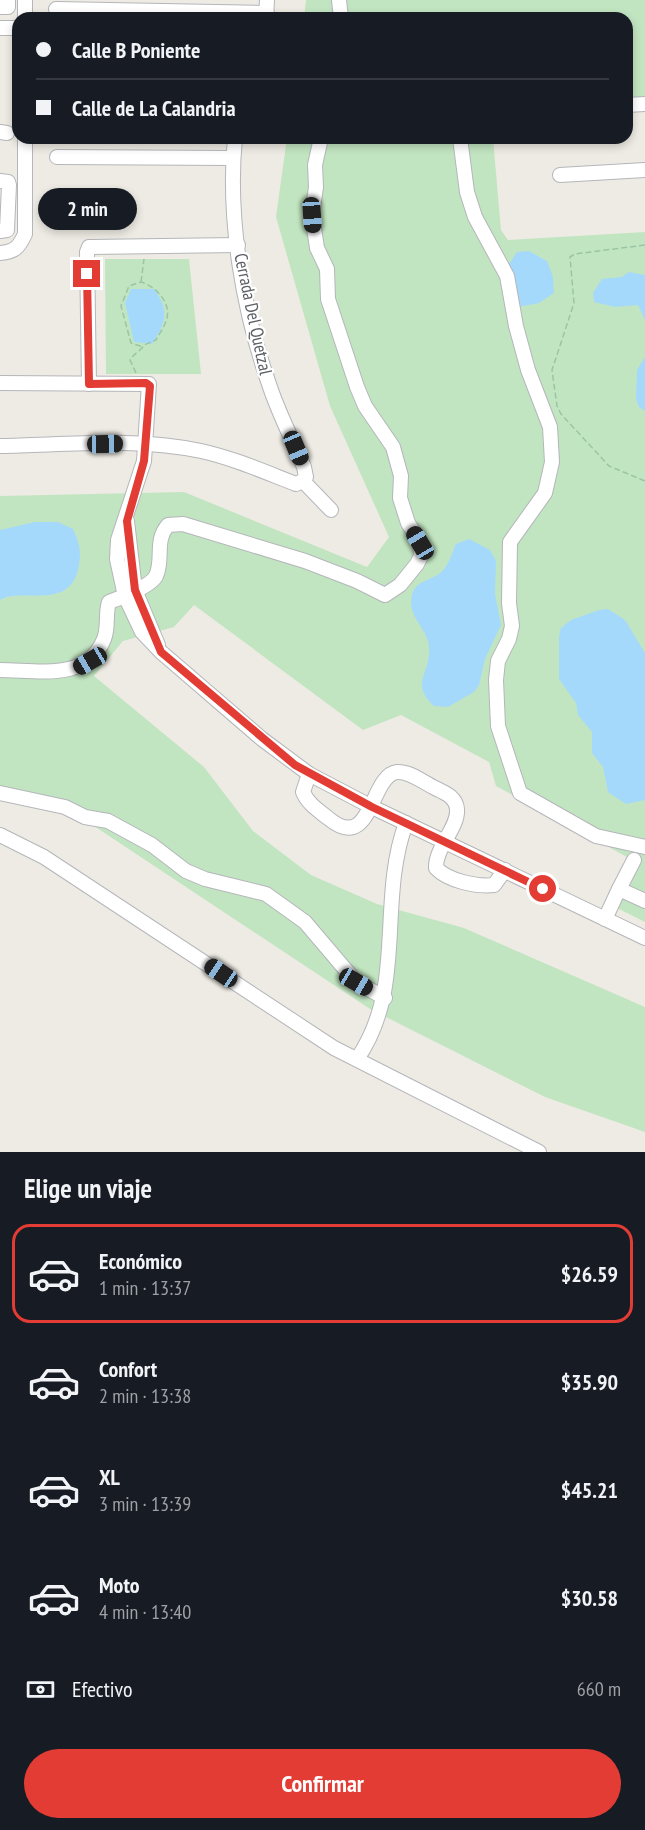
<!DOCTYPE html>
<html lang="es">
<meta charset="utf-8">
<style>
:root{--surface:#171b24;--page:#242831;--text:#f1f3f6;--muted:#9ea1a6;--line:#363941;--accent:#e33c34}
body{margin:0;font-family:"PT Sans Narrow",sans-serif;background:var(--page);color:var(--text);height:100vh;display:flex;flex-direction:column;font-size:22px;white-space:nowrap}
*{box-sizing:border-box;margin:0}
p{font-size:20px;color:var(--muted)}
.icon{flex:none;width:33px;height:33px;fill:none;stroke:currentColor;stroke-width:2;stroke-linecap:round;stroke-linejoin:round}
.map{position:relative;height:1152px;overflow:hidden}
.panel{display:flex;flex-direction:column;background:var(--surface);flex:1}
.panel>*{flex:none}
.guide{position:absolute;left:12px;top:12px;width:621px;height:132px;border-radius:18px;box-shadow:0 3px 9px #0003;display:grid;align-content:center;height:132px;padding:0 24px;background:var(--surface)}
.end{position:absolute;width:27px;height:27px;margin:-14px;border:8px solid #e33c34;background:#fff;box-shadow:0 0 0 3px #fff}
.from{border-radius:50%}
.bubble{position:absolute;height:42px;border-radius:21px;background:var(--surface);box-shadow:0 3px 9px #0003;font-size:20px;font-weight:600;line-height:42px;text-align:center}
.car{position:absolute;width:18px;height:36px;margin:-18px -9px;border-radius:8px;box-shadow:0 0 4px 2px #0007;background:linear-gradient(#222 24%,#8ab4d8 0 40%,#222 0 76%,#8ab4d8 0 86%,#222 0)}
.guide b{display:flex;align-items:center;gap:21px;height:57px;font-size:22px}
.guide b+b{border-top:2px solid var(--line)}
.guide i{width:15px;height:15px;background:var(--text)}
ul{padding:0;list-style:none}
li{display:flex;align-items:center;gap:18px;height:99px;margin:0 12px 9px;padding:0 12px;border:3px solid transparent;border-radius:18px}
li div{flex:1}
li b{display:block;font-size:22px}
li em{font-style:normal;font-weight:600}
li.on{border-color:var(--accent)}
li>.icon{width:54px;height:54px;stroke-width:1.5}
h2{padding:0 24px;font-size:27px;line-height:72px}
.pay{display:flex;align-items:center;gap:15px;height:66px;padding:0 24px;font-size:22px}
.pay p{margin-inline-start:auto}
.button{display:flex;gap:12px;margin-top:auto;padding:12px 24px}
.button a{flex:1;height:69px;border-radius:36px;background:var(--accent);color:#fff;font-size:24px;font-weight:600;line-height:69px;text-align:center}
.map>svg:first-child{display:block}
.green{fill:#c2e5c1}
.water{fill:#a5d9fc}
.lines{fill:none;stroke-linecap:round;stroke-linejoin:round}
.minor-casing{stroke:#b4b6ba;stroke-width:16}
.path{stroke:#9ac5a5;stroke-width:1.5;stroke-dasharray:6 3;stroke-linecap:butt}
.minor{stroke:#fff;stroke-width:14}
.route{stroke:#e33c34;stroke-width:8}
.labels{text-anchor:middle;stroke-width:4.5;stroke-linejoin:round;paint-order:stroke}
.street-label{font-size:18px;fill:#5c6064;stroke:#fff}
</style>
<div class="map">
<svg width="645" height="1152" viewBox="0 0 645 1152">
<rect width="100%" height="100%" fill="#eeebe4"/>
<!-- green -->
<g class="green">
<polygon points="306,0 645,0 645,111 627,112 627,18 304,18"/>
<polygon points="287,138 493,138 501,230 508,240 645,232 645,922 611,905 627,857 496,786 489,762 401,715 363,730 194,605 174,627 123,641 94,676 204,767 253,831 311,875 377,904 464,928 645,1007 645,1132 545,1097 370,1009 82,818 18,791 0,786 0,496 184,492 367,567 389,537 330,406 276,217"/>
<polygon points="105,259 189,259 201,374 106,374"/>
</g>
<!-- water -->
<g class="water">
<polygon points="529,251 547,261 553,277 554,293 539,303 518,307 516,284 509,264 517,252"/>
<polygon points="629,272 645,275 645,320 638,305 615,307 594,302 593,293 602,279 622,277"/>
<path d="M131,289h23c16,22 12,33 -2,55l-18,-2 -9,-39z"/>
<polygon points="645,357 645,411 639,407 636,399 637,370"/>
<path d="M35,522h23l15,7c7,15 9,25 5,41 -10,41 -58,17 -78,30v-70z"/>
<path d="M469,539l21,11 6,11 -1,33 6,31 -16,34 -6,26 -5,7 -26,15 -14,-1c-25,-23 -3,-32 -5,-59 -1,-19 -23,-31 -17,-52 4,-15 18,-14 28,-22 8,-6 12,-20 16,-29z"/>
<polygon points="608,609 625,620 645,653 645,800 626,804 608,792 603,767 592,753 592,732 578,715 576,703 559,679 559,636 561,628 571,620 599,610"/>
</g>
<g class="lines">
<!-- minor casing -->
<g class="minor-casing">
<g id="minor">
<polyline points="25,0 25,18"/>
<polyline points="339,0 341,18"/>
<polyline points="0,7 8,7 8,0"/>
<polyline points="56,9 267,13"/>
<polyline points="266,18 267,0"/>
<polyline points="0,28 18,28"/>
<polyline points="627,105 645,104"/>
<polyline points="0,132 7,133"/>
<path d="M235,138c-8,80 8,173 35,249 9,27 23,54 34,80l2,10 -3,4"/>
<polyline points="460,138 467,192 475,217 507,276 516,326 528,370 550,427 552,462 545,493 510,542 509,603 512,626 509,639 498,661 496,680 498,726 520,793 596,836 645,847"/>
<polyline points="57,157 233,158"/>
<polyline points="560,175 645,170"/>
<polyline points="0,181 8,182 9,185 7,230 0,231"/>
<path d="M0,253c15,-1 19,-6 25,-19v-96"/>
<polyline points="0,383 149,384 144,461 118,540 117,559 125,596 142,632 161,652 262,739 309,774 372,807 645,938"/>
<polyline points="89,384 87,252 89,247 238,245"/>
<path d="M0,446c66,-1 136,-9 201,5 32,7 64,21 95,33l7,-3"/>
<polyline points="303,481 331,510"/>
<polyline points="127,521 135,590 158,645"/>
<path d="M0,670c37,0 87,12 104,-31 5,-12 1,-25 5,-37 11,-4 42,-16 47,-26 8,-17 -2,-35 12,-51l15,-1 122,37 52,20 28,14 15,-10 17,-21 4,-8 -1,-14 -12,-19 -8,-25 1,-22 -8,-29 -28,-41 -8,-19 -29,-88 -1,-30 -10,-21 -5,-33 4,-28 -1,-22 6,-27"/>
<path d="M309,774l-6,18c5,12 15,18 25,26 44,37 42,-43 69,-46 13,-1 27,11 38,16 10,5 21,9 22,21 2,18 -22,39 -21,59 12,13 41,19 58,17l11,-15"/>
<polyline points="0,793 65,807 85,817 108,821 152,845 186,871 205,879 266,894 305,922 356,982 385,998"/>
<polyline points="0,835 44,857 334,1048 539,1152"/>
<polyline points="619,889 634,860"/>
<polyline points="605,919 619,889 645,901"/>
<path d="M357,1059c50,-72 20,-157 49,-236"/>
</g>
</g>
<!-- path -->
<g class="path">
<polyline points="645,245 575,254 570,257 574,303 552,370 557,406 561,414 609,466 645,481"/>
<polyline points="141,282 144,259"/>
<path d="M136,373l-6,-13c4,-7 11,-9 14,-15l12,-5c3,-6 9,-14 11,-22 4,-16 -12,-32 -26,-36l-12,4 -8,20 10,37 12,4"/>
</g>
<!-- minor -->
<use href="#minor" class="minor"/>
</g>
<g class="lines">
<!-- route -->
<polyline class="route" points="87,274 89,384 146,383 150,386 144,461 127,521 135,590 161,652 295,765 372,807 543,889"/>
</g>
<g class="labels">
<!-- street labels -->
<g class="street-label">
<text transform="translate(253 314) rotate(78)" y="6">Cerrada Del Quetzal</text>
</g>
</g>
</svg>
<i class="end from" style="left:543px;top:889px"></i>
<i class="end" style="left:87px;top:274px"></i>
<div class="bubble" style="left:38px;top:188px;width:99px">2 min</div>
<i class="car" style="left:312px;top:215px;rotate:176deg"></i>
<i class="car" style="left:105px;top:444px;rotate:89deg"></i>
<i class="car" style="left:296px;top:448px;rotate:157deg"></i>
<i class="car" style="left:420px;top:543px;rotate:329deg"></i>
<i class="car" style="left:90px;top:661px;rotate:240deg"></i>
<i class="car" style="left:221px;top:973px;rotate:304deg"></i>
<i class="car" style="left:356px;top:982px;rotate:120deg"></i>
<div class="guide">
<b><i class="from"></i>Calle B Poniente</b>
<b><i></i>Calle de La Calandria</b>
</div>
</div>
<section class="panel">
<h2>Elige un viaje</h2>
<ul>
<li class="on"><svg class="icon" aria-label="car" viewBox="0 0 24 24"><path d="M5 17H2v-5l4-1 3-4h7l3 4 3 1v5h-3M9 17h6M6 11h13"/><circle cx="7" cy="17" r="2"/><circle cx="17" cy="17" r="2"/></svg><div><b>Económico</b><p>1 min · 13:37</p></div><em>$26.59</em></li>
<li><svg class="icon" aria-label="car" viewBox="0 0 24 24"><path d="M5 17H2v-5l4-1 3-4h7l3 4 3 1v5h-3M9 17h6M6 11h13"/><circle cx="7" cy="17" r="2"/><circle cx="17" cy="17" r="2"/></svg><div><b>Confort</b><p>2 min · 13:38</p></div><em>$35.90</em></li>
<li><svg class="icon" aria-label="car" viewBox="0 0 24 24"><path d="M5 17H2v-5l4-1 3-4h7l3 4 3 1v5h-3M9 17h6M6 11h13"/><circle cx="7" cy="17" r="2"/><circle cx="17" cy="17" r="2"/></svg><div><b>XL</b><p>3 min · 13:39</p></div><em>$45.21</em></li>
<li><svg class="icon" aria-label="car" viewBox="0 0 24 24"><path d="M5 17H2v-5l4-1 3-4h7l3 4 3 1v5h-3M9 17h6M6 11h13"/><circle cx="7" cy="17" r="2"/><circle cx="17" cy="17" r="2"/></svg><div><b>Moto</b><p>4 min · 13:40</p></div><em>$30.58</em></li>
</ul>
<div class="pay"><svg class="icon" aria-label="cash" viewBox="0 0 24 24"><path d="M3 7h18v10H3z"/><circle cx="12" cy="12" r="2"/></svg>Efectivo<p>660 m</p></div>
<div class="button"><a>Confirmar</a></div>
</section>
